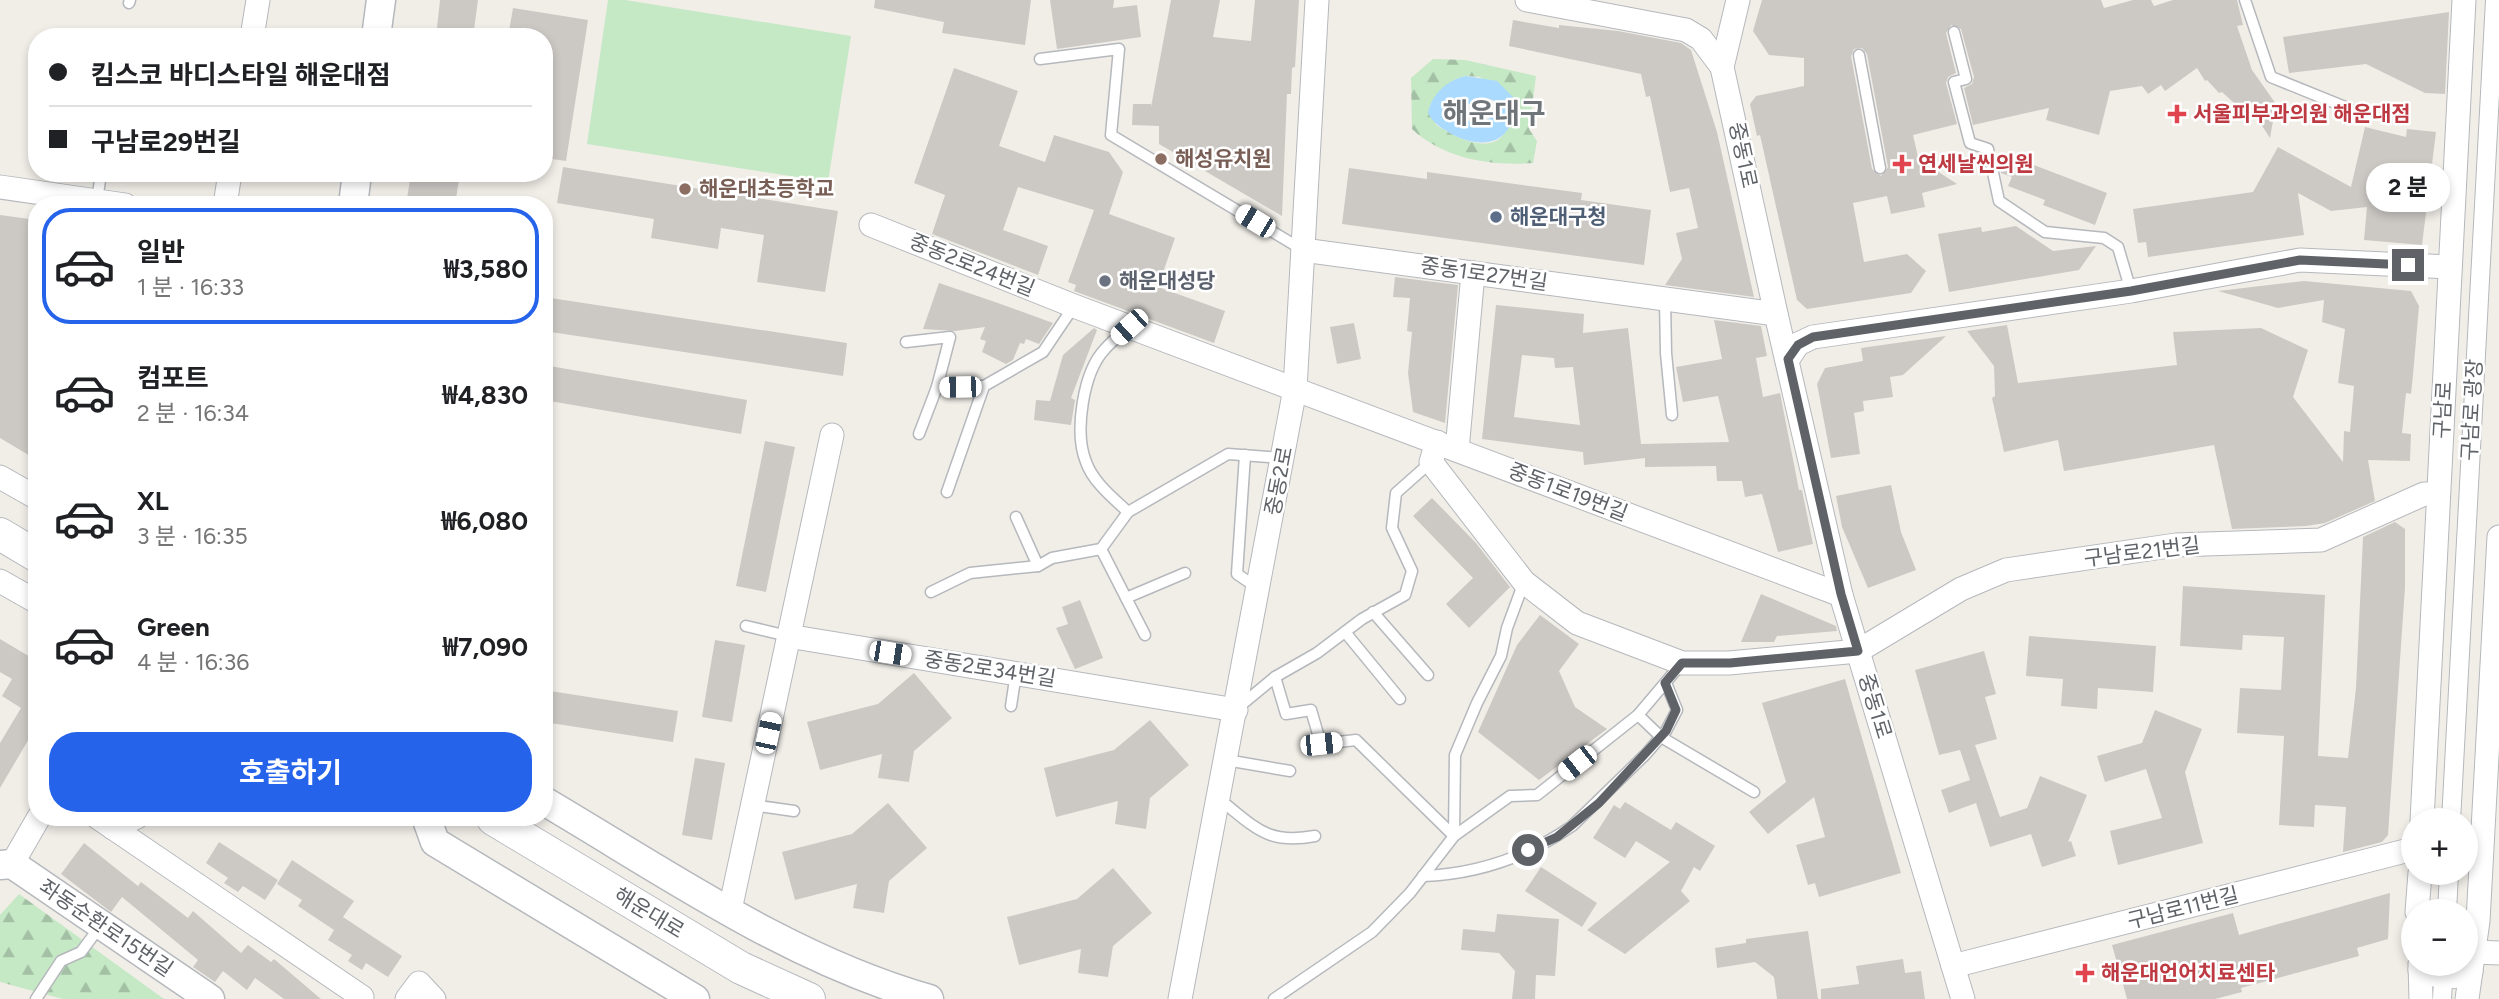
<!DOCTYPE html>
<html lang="ko">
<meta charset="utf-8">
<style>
:root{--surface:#fff;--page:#f6f6f6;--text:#202124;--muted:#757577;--line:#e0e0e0;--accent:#2563eb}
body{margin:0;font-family:Figtree,"Noto Sans KR",sans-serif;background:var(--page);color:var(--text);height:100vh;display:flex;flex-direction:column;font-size:26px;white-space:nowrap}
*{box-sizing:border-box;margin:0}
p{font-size:23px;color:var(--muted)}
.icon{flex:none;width:38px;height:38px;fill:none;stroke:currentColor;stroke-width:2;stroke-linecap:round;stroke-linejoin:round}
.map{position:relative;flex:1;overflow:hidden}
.drawer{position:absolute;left:28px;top:196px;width:525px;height:630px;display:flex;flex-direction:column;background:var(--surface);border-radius:28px;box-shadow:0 4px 10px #0003}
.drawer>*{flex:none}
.top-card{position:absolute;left:28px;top:28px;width:525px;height:154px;border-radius:28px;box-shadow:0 4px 10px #0003;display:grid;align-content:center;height:154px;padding:0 21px;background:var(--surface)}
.fabs{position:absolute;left:2401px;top:808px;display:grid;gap:14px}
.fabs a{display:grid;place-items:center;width:77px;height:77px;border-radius:50%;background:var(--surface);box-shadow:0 4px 10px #0003;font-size:35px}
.end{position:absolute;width:32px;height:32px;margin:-16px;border:9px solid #5f6368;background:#fff;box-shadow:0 0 0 4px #fff}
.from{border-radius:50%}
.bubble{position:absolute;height:49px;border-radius:24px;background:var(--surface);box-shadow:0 4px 10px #0003;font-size:23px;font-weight:700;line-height:49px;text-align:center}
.car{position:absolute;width:21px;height:42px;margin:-21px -10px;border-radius:9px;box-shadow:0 0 5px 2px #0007;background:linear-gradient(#fff 24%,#345 0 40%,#fff 0 76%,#345 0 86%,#fff 0)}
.top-card b{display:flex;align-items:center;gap:24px;height:66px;font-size:26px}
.top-card b+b{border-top:2px solid var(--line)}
.top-card i{width:18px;height:18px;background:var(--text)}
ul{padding:12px 0 0;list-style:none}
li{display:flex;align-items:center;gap:21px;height:116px;margin:0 14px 10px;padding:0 7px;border:4px solid transparent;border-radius:28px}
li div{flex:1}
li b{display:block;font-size:26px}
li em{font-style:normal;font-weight:700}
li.on{border-color:var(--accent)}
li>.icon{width:63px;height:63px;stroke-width:1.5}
.primary-button{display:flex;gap:14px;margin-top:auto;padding:14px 21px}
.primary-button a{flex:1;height:80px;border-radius:28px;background:var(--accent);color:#fff;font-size:28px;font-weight:700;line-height:80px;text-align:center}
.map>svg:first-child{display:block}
.grass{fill:#c5e8c5}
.forest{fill:url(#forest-firs);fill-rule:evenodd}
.water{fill:#aadbff;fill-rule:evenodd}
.building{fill:#ccc9c5;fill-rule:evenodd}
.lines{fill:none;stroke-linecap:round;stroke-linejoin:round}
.service-casing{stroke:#b5b8bc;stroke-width:13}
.pedestrian-casing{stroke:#b5b8bc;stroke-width:20}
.minor-casing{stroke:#b5b8bc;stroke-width:25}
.tertiary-casing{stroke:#b5b8bc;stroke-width:31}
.secondary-casing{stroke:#b6babf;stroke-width:34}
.service{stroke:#fff;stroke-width:10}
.pedestrian{stroke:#fff;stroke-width:18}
.minor{stroke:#fff;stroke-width:23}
.tertiary{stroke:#fff;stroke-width:28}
.secondary{stroke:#fff;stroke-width:32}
.route{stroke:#5f6368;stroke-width:9}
.health-dot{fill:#e0444e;stroke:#fff;stroke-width:2.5}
.education-dot{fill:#8d6e63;stroke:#fff;stroke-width:2.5}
.service-dot{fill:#5c6f8a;stroke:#fff;stroke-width:2.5}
.worship-dot{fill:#6b7280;stroke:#fff;stroke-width:2.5}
.labels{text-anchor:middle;stroke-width:5;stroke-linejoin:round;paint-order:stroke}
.health-label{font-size:21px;font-weight:bold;fill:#be3a42;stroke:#fff;text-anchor:start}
.street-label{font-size:21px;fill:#5f6368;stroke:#fff}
.education-label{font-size:21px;font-weight:bold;fill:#785e54;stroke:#fff;text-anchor:start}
.service-label{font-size:21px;font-weight:bold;fill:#4e5e75;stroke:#fff;text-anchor:start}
.worship-label{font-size:21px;font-weight:bold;fill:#5b616d;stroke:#fff;text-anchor:start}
.district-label{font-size:28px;font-weight:bold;fill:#70757a;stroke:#fff}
</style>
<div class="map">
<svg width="2499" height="999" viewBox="0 0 2499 999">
<defs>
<pattern id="forest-firs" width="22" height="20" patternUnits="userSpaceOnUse" patternTransform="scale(1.75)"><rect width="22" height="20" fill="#c5e8c5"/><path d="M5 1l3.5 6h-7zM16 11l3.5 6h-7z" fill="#a3c0a4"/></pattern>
</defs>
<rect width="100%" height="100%" fill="#f1eee8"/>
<!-- grass -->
<polygon class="grass" points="608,0 625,0 851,36 828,182 587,144"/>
<!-- forest -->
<g class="forest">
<path d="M1433,59l32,1 71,16 -7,53 8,12 -4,22c-43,3 -89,-4 -121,-34l-1,-51zM1466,76l14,1 35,33c-3,7 -6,19 -12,25 -16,20 -50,0 -67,-10l-6,-20c11,-14 17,-25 36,-29z"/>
<polygon points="19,894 164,999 63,999 0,982 0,915"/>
</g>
<!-- water -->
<path class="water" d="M1466,76l31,5 17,17c3,47 -32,54 -66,34 -9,-6 -15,-9 -20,-19 4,-19 19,-33 38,-37zM1490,99l12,6 -2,9 -25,10 -15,-8 6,-11z"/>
<!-- building -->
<g class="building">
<polygon points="440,0 478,0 473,37 436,37"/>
<polygon points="875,0 1031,0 1025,45 942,33 944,22 874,8"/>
<polygon points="1050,0 1114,0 1113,8 1137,5 1141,37 1057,49"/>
<polygon points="1171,0 1220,0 1213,37 1251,41 1255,0 1299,0 1295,67 1292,68 1291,94 1287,94 1282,216 1159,144 1159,126 1132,125 1133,104 1151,104 1151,107"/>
<path d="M1762,0h339l3,8 29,-8h18l3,6 19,-6h64l6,25 -6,1 15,44 24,34 -6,34 -19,-29 -17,-6 -12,-11 -3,1 -12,-13 -2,1 -8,-13 -32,23 -4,-6 -13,9 -6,-8 -32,5 -11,44 -53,-15 3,-12 -76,17 -9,-37 8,-4 2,-7 -13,-48 -10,-4 -5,8 10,40 -8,4 -2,6 11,41 -44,11 8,35 10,-3 26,17 -35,9 3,14 -34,7 -4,-18 -34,7 11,59 43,-8 19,17 -15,22 -104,16 -10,-9 -37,-165 -3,1 -7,-32 6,-8 48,-10v-28l-35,-3 -16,-24zM1862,48l5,6 21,113 -7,9 -9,-7 -21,-113 3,-7z"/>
<polygon points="513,8 588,20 566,161 544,158 544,37 508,37"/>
<polygon points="2449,12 2445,94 2425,93 2366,64 2289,73 2283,37"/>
<polygon points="1513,20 1559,28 1559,25 1618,31 1681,43 1691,50 1717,132 1754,297 1665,285 1682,259 1676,233 1698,228 1689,188 1670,192 1650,96 1646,97 1641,74 1509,46"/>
<polygon points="954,68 1018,91 999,146 1045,162 1054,135 1109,152 1123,172 1109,214 1175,238 1158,287 1225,311 1214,343 1074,291 1076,285 1068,282 1094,210 1018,187 1003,230 1048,246 1038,275 932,234 945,195 914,183"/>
<polygon points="2365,127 2406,137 2407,129 2436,132 2422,245 2364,240 2367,207 2331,211 2298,193 2304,235 2148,257 2146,242 2138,243 2133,209 2253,192 2278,147 2351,187"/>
<polygon points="2005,154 2107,193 2095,225 2043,205 2045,200 2008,186 2012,177 2001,173 2000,167"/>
<polygon points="563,167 838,211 825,292 757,282 764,235 721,228 718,249 651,238 654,219 557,203"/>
<polygon points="1349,168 1427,179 1427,172 1582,193 1581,200 1651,210 1644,265 1342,224"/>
<polygon points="411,173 460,173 455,205 406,205"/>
<polygon points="0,215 37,220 37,460 0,438"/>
<polygon points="2016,226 2053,251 2096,246 2079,270 1949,292 1938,234 1981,227 1982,232"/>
<polygon points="1395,277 1458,285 1445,423 1413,412 1408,373 1412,332 1407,331 1410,298 1393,297"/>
<polygon points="2304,281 2411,291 2419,306 2413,375 2411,394 2406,393 2402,433 2411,434 2410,461 2368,460 2375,501 2325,523 2306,526 2232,529 2214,445 2064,471 2058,440 2004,452 1992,398 1995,396 1994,366 1967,331 2007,325 2018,383 2177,365 2173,332 2261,328 2308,350 2293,397 2343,462 2344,431 2350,432 2354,386 2338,383 2345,329 2322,322 2324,300 2278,308 2218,291"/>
<polygon points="939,283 995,302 1053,323 1039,344 1026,339 1024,344 1020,343 1013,360 1006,364 982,352 986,341 980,339 985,327 955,331 923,329"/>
<polygon points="544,297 847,343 843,376 544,331"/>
<path d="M1496,305l88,9 -1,19 45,-5 13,116 88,-2 -11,-46 -35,6 -7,-35 46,-8 -8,-39 47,6 6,30 -11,2 7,39 17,-4 19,97h3l11,54 -35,8 -16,-58 -17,3 -3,-16h-25l-1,-15 -71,1v-9l-61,7 -1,-13 -101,-13zM1522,355l32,3 1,10 18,-1 7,58 -66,-8z"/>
<polygon points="1354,323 1361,359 1337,364 1330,327"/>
<polygon points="1094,328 1097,330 1071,398 1075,400 1071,425 1034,420 1036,400 1050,401 1063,355"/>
<polygon points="1946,336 1903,375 1890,377 1893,397 1863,401 1864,411 1854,413 1860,454 1831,458 1817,384 1825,368 1863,361 1861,348"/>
<polygon points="544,365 747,400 741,434 544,400"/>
<polygon points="765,441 795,447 766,592 736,586"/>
<polygon points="1891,485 1901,532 1916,570 1868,588 1842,527 1836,496"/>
<polygon points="1432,498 1476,543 1510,587 1469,628 1446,604 1473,578 1413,516"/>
<polygon points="2395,522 2405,529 2405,587 2388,835 2382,842 2343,852 2346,807 2315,805 2314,827 2279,825 2284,736 2237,733 2240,688 2281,690 2284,637 2243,635 2242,650 2180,646 2183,586 2325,595 2318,756 2348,758 2356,688 2363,537"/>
<polygon points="1761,594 1836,626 1837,631 1777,636 1774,642 1741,642"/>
<polygon points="1080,600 1103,658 1075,669 1056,628 1068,624 1062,607"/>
<polygon points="1540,615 1579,644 1559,671 1575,707 1607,729 1539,780 1478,732 1517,645"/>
<polygon points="2029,636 2156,646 2153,692 2098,688 2097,709 2061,706 2063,679 2026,676"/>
<polygon points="0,639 37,661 37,741 30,737 0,788 0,743 21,708 2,696 12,679 0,672"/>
<polygon points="715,640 745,645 732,722 702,717"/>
<polygon points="1984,651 1996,694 1985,697 1997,739 1975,745 2000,817 2027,808 2040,776 2087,795 2068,842 2071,841 2076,856 2042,867 2031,834 1990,847 1976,803 1949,813 1941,790 1970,780 1960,750 1939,755 1915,670"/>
<polygon points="914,673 952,718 914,751 909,782 878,778 882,754 820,770 807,722 878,704"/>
<polygon points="1845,679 1901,873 1819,897 1815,883 1808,885 1796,845 1825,837 1814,797 1768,834 1749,812 1786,782 1762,703"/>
<polygon points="544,690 678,711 673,742 544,722"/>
<polygon points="2155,710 2202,729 2185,772 2203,843 2118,865 2110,831 2162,818 2146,769 2105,782 2097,756 2142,743"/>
<polygon points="1150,720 1189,765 1150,798 1146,829 1115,824 1118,801 1056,817 1044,768 1114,750"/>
<polygon points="695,758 725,763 712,840 682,835"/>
<polygon points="1625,802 1671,830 1676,822 1715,846 1700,871 1694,867 1681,891 1690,901 1625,954 1587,930 1670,862 1636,841 1625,858 1593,838 1614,805 1620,809"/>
<polygon points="888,803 927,848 889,881 884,913 853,908 857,884 795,900 782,852 852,834"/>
<polygon points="219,842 278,880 265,900 243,886 238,892 224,883 228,878 206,863"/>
<polygon points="84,843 138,886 141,882 188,918 193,911 241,953 248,945 271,962 274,959 321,999 284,999 255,978 247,990 223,971 215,982 193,967 198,960 122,897 111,912 61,874"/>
<polygon points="292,860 354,901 343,917 402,956 388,977 366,963 362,970 348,961 352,955 328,940 334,930 298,906 302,900 277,884"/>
<polygon points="1541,867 1597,903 1582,927 1525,891"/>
<polygon points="1113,868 1152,913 1113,946 1108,977 1078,973 1081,949 1019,965 1007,917 1077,899"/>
<polygon points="2390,893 2388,939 2357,948 2359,956 2241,988 2242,992 2215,999 2127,999 2112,945 2233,913 2239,935"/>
<polygon points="1497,914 1559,919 1555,976 1536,975 1535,999 1512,999 1515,971 1499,953 1461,950 1463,929 1495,932"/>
<polygon points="1808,931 1818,999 1777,999 1774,977 1755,962 1717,968 1715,948 1746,943 1746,939"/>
<polygon points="1903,959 1905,973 1921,971 1925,999 1821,999 1821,989 1859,984 1856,966"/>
</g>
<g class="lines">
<!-- service casing -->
<g class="service-casing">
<g id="service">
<polyline points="2245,0 2271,77 2350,109"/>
<polyline points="129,3 130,0"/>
<polyline points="1954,32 1966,79 1954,82 1970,143 1988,149 1999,201 2045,232 2104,238 2118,247 2131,291"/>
<polyline points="1859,55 1880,168"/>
<polyline points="1040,59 1119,49 1111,135 1303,250"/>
<polyline points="97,201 101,173"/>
<polyline points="1665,299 1666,353 1672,415"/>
<polyline points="906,342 950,337 937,387 919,434"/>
<polyline points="937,387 984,386"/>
<polyline points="1245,455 1237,574 1259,589"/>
<polyline points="947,492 984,386 1043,352 1074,306"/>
<path d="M1128,512c-15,-14 -35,-30 -42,-50 -12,-30 -3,-90 19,-113 7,-8 16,-15 24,-22"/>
<polyline points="1016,517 1038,566"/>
<polyline points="1101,549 1145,635"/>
<polyline points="931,592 970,573 1038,566 1052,558 1101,549 1128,512 1228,454 1284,458"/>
<polyline points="1126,598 1185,573"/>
<polyline points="1373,612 1428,675"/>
<polyline points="746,626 788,636"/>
<polyline points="1345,632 1400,699"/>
<polyline points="1275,677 1317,653 1362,619 1405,595 1412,571 1392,528 1396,493 1431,462"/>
<polyline points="1011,706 1016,673"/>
<polyline points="1240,706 1275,677 1286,714 1311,710 1321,744 1356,740 1454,836 1510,796 1537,795 1638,715 1682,663"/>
<polyline points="1638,715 1661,737 1754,792"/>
<polyline points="1226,760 1290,771"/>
<path d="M1219,799c36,28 48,46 96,37"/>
<polyline points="752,805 794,811"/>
<path d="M1423,876c55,-2 104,-19 149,-50l73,-71 21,-24 11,-21 -11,-27"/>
<polyline points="36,999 61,961 81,952 101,925"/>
<polyline points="1274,999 1372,932 1410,893 1454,836 1455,755 1477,703 1501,656 1507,628 1524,582"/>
</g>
</g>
<!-- pedestrian casing -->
<g class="pedestrian-casing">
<g id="pedestrian">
<polyline points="2451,821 2495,0"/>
<polyline points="2447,912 2449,873"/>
<polyline points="2442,999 2444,964"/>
</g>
</g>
<!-- minor casing -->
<g class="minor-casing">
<g id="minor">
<polyline points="1527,0 1686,30 1701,39 1722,67"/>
<polyline points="1738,0 1722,67 1776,314 1841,595 1963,999"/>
<polyline points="252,37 258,0"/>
<polyline points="0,187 125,205"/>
<polyline points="225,205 230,173"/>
<polyline points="871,225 1074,306 1841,595"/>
<polyline points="1303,250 1776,314"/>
<polyline points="1788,359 1798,344 1813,337 2131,291 2300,260 2450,267"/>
<polyline points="1437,442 1431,462 1524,582 1577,623 1682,663 1729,663 1858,651 1961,589 2006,570 2176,545 2321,540 2424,494 2438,494"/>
<polyline points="1457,450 1473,273"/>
<polyline points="0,477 37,498"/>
<polyline points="0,581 37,602"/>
<polyline points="788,636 1236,710"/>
<polyline points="97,817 362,997"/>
<polyline points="2422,821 2464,0"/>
<polyline points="113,828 137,817"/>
<polyline points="12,864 39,817"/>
<polyline points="730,910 832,435"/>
<polyline points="2417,912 2420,873"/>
<polyline points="2474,952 2499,953"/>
<polyline points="2420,964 2421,999"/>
<polyline points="1953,966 2413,849"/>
<path d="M2420,970c17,8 34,9 51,2"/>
<polyline points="407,999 419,983 434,999"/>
<polyline points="1180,999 1295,389 1317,0"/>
<polyline points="2467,999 2478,921 2499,537"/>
</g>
</g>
<!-- tertiary casing -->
<g class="tertiary-casing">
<g id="tertiary">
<polyline points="376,37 381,0"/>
<polyline points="353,205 357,173"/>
<path d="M544,801c124,73 245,158 385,198"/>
<polyline points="426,817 435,842 695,999"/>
<polyline points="0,865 12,864 210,999"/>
</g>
</g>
<!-- secondary casing -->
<g class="secondary-casing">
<g id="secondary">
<polyline points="0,534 37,556"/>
<polyline points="493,819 741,968 809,999"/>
</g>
</g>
<!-- service -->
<use href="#service" class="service"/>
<!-- pedestrian -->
<use href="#pedestrian" class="pedestrian"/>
<!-- minor -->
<use href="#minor" class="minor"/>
<!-- tertiary -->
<use href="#tertiary" class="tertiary"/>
<!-- secondary -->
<use href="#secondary" class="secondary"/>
</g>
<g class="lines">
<!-- route -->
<polyline class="route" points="1528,850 1557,837 1599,803 1666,731 1676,710 1665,683 1682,663 1730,663 1858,651 1841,594 1788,359 1798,345 1813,337 2131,291 2300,260 2408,265"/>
</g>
<!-- markers -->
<g class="health-dot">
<path d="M2173.5 103.5h7v7h7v7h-7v7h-7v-7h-7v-7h7z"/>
<path d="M1898.5 153.5h7v7h7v7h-7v7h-7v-7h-7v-7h7z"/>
<path d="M2081.5 962.5h7v7h7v7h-7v7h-7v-7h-7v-7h7z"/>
</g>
<g class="education-dot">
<circle cx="1161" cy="159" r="7"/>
<circle cx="685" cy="189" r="7"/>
</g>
<circle class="service-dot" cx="1496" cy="217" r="7"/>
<circle class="worship-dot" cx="1105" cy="281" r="7"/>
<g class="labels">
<!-- health labels -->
<g class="health-label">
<text x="2193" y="121">서울피부과의원 해운대점</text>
<text x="1918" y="171">연세날씬의원</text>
<text x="2101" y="980">해운대언어치료센타</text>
</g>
<!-- street labels -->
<g class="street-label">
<text transform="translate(1743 155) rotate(78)" y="7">중동1로</text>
<text transform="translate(972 265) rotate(22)" y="7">중동2로24번길</text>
<text transform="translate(1484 274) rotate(8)" y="7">중동1로27번길</text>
<text transform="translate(2443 410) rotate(-87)" y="7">구남로</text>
<text transform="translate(2472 410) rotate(-87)" y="7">구남로 광장</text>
<text transform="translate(1279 481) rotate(-79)" y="7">중동2로</text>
<text transform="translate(1568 492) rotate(21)" y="7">중동1로19번길</text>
<text transform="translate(2142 552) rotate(-7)" y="7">구남로21번길</text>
<text transform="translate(990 669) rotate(9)" y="7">중동2로34번길</text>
<text transform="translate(1875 706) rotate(73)" y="7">중동1로</text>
<text transform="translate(2183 908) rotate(-14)" y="7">구남로11번길</text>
<text transform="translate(649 913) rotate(31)" y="7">해운대로</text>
<text transform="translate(106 928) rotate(34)" y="7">좌동순환로15번길</text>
</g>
<!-- education labels -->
<g class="education-label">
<text x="1175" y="166">해성유치원</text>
<text x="699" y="196">해운대초등학교</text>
</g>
<!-- service labels -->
<g class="service-label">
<text x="1510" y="224">해운대구청</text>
</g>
<!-- worship labels -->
<g class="worship-label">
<text x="1119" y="288">해운대성당</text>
</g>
<!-- district labels -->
<g class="district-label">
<text x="1494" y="123">해운대구</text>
</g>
</g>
</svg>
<div class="fabs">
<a>+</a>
<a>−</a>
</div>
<i class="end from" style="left:1528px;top:850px"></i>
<i class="end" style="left:2408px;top:265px"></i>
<div class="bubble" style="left:2366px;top:163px;width:84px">2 분</div>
<i class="car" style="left:1255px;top:221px;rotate:301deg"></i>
<i class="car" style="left:1129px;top:327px;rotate:228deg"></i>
<i class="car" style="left:960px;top:387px;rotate:269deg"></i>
<i class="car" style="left:890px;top:653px;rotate:99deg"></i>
<i class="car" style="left:768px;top:733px;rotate:12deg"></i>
<i class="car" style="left:1321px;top:744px;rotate:84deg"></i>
<i class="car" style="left:1577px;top:763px;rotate:232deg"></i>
<div class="top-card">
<b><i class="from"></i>킴스코 바디스타일 해운대점</b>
<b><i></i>구남로29번길</b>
</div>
<section class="drawer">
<ul>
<li class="on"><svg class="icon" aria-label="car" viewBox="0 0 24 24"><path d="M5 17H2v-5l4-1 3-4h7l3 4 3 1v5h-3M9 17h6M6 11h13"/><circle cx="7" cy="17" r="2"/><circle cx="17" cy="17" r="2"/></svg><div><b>일반</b><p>1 분 · 16:33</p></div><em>₩3,580</em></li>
<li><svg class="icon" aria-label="car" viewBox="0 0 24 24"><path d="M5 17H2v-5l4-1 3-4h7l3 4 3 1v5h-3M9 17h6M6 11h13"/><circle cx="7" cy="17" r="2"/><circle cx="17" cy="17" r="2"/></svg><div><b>컴포트</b><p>2 분 · 16:34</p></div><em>₩4,830</em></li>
<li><svg class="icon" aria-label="car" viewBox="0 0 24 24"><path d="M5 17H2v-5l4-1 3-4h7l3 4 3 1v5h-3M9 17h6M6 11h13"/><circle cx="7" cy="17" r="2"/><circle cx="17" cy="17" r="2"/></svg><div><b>XL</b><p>3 분 · 16:35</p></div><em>₩6,080</em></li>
<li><svg class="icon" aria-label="car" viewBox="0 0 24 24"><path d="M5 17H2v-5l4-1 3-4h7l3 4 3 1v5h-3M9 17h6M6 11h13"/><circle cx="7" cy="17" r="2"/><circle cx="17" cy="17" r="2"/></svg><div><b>Green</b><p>4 분 · 16:36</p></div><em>₩7,090</em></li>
</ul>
<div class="primary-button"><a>호출하기</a></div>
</section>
</div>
